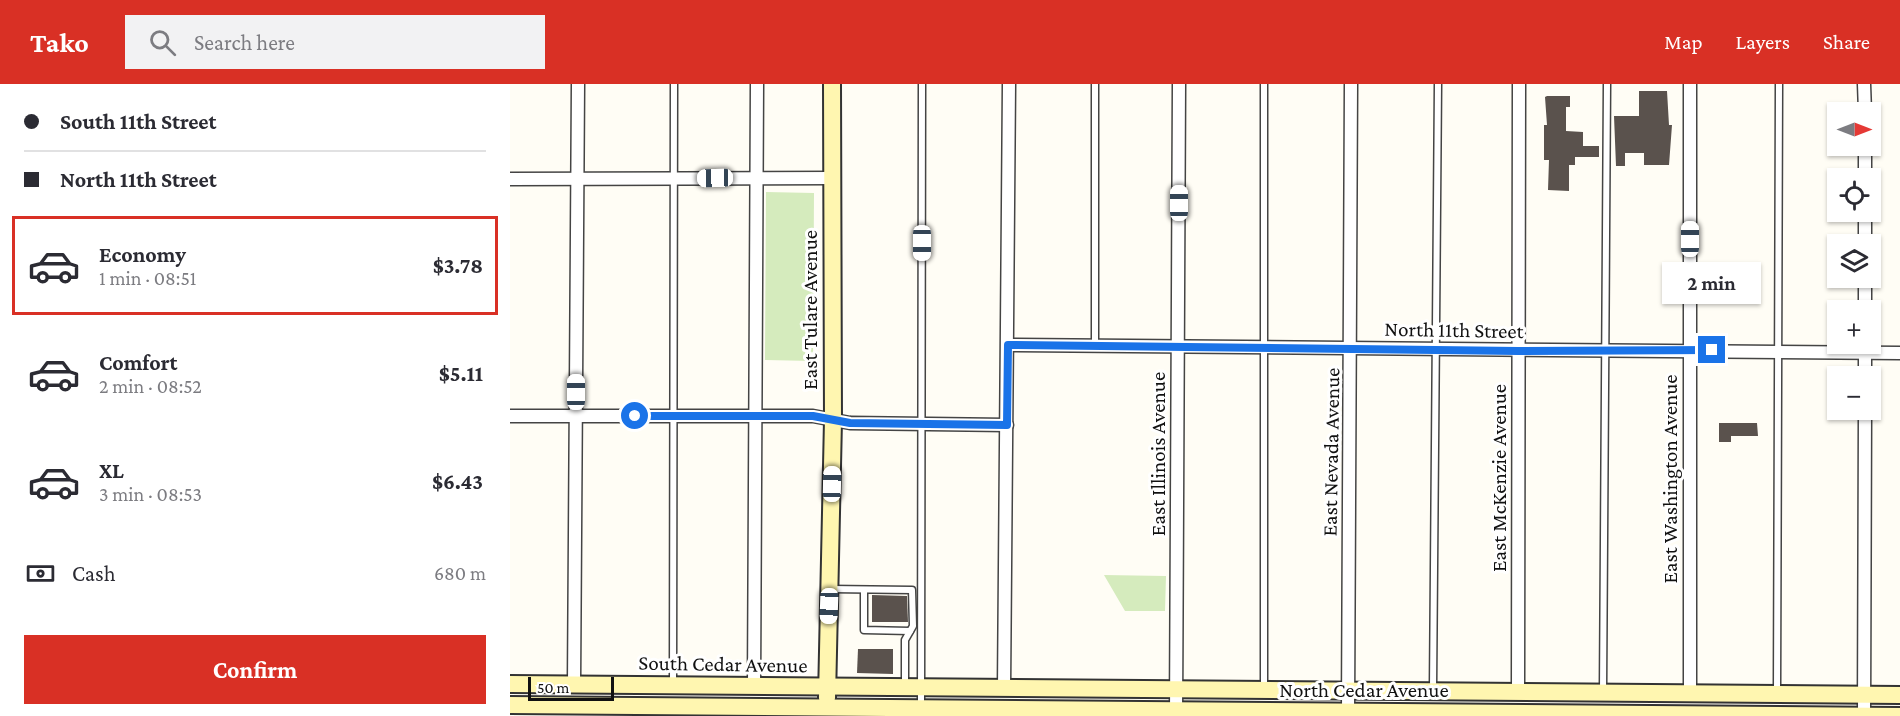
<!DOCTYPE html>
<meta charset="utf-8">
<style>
:root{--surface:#fff;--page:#f2f2f3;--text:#2b2b33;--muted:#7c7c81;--line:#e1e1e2;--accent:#d93025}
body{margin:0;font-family:"Crimson Pro",serif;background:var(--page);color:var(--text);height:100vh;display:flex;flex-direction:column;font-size:22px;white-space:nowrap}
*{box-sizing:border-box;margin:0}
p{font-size:20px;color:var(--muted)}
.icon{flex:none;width:33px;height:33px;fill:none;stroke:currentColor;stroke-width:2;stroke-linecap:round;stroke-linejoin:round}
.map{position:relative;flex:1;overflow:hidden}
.side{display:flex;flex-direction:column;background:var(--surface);width:510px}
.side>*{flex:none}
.banner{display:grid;align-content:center;height:132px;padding:0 24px;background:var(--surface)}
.needle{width:39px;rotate:90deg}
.tools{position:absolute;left:1317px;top:18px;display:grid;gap:12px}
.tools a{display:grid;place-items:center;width:54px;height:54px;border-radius:0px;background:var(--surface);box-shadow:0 2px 4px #0004;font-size:30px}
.scale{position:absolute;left:18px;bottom:15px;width:86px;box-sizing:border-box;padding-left:6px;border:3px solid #111;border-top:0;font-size:16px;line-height:21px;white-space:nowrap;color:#111;-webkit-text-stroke:4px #fff;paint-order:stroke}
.end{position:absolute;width:27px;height:27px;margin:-14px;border:8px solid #1a73e8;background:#fff;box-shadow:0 0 0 3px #fff}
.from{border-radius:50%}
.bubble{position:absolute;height:42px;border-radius:0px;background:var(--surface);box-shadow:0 2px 4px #0004;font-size:20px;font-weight:700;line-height:42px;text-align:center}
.car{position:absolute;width:18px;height:36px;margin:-18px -9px;border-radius:8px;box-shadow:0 0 4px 2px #0007;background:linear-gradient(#fff 24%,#345 0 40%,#fff 0 76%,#345 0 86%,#fff 0)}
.banner b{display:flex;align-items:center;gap:21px;height:57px;font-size:22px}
.banner b+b{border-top:2px solid var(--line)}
.banner i{width:15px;height:15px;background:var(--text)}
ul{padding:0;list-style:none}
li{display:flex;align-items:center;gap:18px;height:99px;margin:0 12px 9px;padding:0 12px;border:3px solid transparent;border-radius:0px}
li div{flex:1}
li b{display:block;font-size:22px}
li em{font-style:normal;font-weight:700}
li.on{border-color:var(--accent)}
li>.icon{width:54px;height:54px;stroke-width:1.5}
.pay{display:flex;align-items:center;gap:15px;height:66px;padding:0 24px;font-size:22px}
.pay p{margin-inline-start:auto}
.action{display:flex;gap:12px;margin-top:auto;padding:12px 24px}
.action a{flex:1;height:69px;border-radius:0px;background:var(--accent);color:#fff;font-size:24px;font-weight:700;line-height:69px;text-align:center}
header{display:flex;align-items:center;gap:36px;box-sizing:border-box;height:84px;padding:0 30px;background:var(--accent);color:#fff}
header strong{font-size:28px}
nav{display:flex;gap:33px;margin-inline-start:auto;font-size:21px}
.search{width:420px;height:54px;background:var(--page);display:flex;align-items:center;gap:15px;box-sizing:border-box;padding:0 21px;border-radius:0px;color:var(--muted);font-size:22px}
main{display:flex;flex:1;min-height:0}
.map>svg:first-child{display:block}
.green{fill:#d5ebbd}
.building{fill:#5a524d}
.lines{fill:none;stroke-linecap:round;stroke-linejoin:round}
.service-casing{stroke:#444;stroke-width:9}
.minor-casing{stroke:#444;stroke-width:15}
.secondary-casing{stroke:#333;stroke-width:20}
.service{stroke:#fff;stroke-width:6}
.minor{stroke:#fff;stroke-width:12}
.secondary{stroke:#fff6b0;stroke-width:16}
.route{stroke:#1a73e8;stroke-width:8}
.labels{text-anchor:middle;stroke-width:6;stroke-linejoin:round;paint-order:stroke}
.street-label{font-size:21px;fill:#111;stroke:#fff}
</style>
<header>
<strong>Tako</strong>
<div class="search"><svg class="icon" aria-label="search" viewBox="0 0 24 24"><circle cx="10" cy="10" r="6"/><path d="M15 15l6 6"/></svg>Search here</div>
<nav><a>Map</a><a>Layers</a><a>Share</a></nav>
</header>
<main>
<section class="side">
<div class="banner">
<b><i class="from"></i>South 11th Street</b>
<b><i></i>North 11th Street</b>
</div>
<ul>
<li class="on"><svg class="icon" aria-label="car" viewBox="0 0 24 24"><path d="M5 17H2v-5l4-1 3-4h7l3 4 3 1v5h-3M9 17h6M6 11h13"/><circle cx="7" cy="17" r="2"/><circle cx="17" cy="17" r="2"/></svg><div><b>Economy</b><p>1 min · 08:51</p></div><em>$3.78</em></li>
<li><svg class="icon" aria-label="car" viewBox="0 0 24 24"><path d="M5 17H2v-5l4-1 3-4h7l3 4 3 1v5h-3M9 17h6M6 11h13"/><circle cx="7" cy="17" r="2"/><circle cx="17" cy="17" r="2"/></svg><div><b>Comfort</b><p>2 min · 08:52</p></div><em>$5.11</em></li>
<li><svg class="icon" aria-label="car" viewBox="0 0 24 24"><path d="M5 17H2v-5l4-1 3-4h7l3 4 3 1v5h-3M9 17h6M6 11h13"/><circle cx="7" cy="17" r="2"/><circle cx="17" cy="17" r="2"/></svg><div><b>XL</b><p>3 min · 08:53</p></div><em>$6.43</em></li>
</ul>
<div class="pay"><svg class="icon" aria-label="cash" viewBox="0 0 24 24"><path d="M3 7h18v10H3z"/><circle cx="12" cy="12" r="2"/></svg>Cash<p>680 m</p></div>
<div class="action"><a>Confirm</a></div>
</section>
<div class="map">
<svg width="1390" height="632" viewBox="0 0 1390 632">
<rect width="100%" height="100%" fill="#fffdf5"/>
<!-- green -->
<g class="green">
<polygon points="256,108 304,109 303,277 255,276"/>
<polygon points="594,491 656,492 655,527 615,527"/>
</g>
<!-- building -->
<g class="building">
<polygon points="1129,7 1157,7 1159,41 1162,41 1159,81 1134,81 1134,69 1115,69 1115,82 1106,82 1104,32 1129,32"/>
<polygon points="1037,12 1060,12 1060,23 1056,23 1056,47 1073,48 1073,62 1089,62 1089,73 1065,73 1065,81 1059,81 1059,107 1038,106 1039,76 1034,76 1034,41 1037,41 1035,13"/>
<polygon points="1209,339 1247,339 1248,352 1221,352 1221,358 1209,358"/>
<polygon points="362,511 397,512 398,538 362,538"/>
<polygon points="348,565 383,565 383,590 347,589"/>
</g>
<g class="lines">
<!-- service casing -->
<g class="service-casing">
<g id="service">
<polyline points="585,0 585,262"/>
<polyline points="320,505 402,506 403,542 395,556 395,601"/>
<polyline points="354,506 354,546 400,547"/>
<polyline points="163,601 164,0"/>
<polyline points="754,604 754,0"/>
<polyline points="923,605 928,0"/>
<polyline points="1093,608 1097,0"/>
<polyline points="1267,608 1269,0"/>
<polyline points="411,623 412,0"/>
</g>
</g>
<!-- minor casing -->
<g class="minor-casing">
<g id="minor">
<polyline points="1354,0 1355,28"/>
<polyline points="1355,62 1355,94"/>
<polyline points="0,95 323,94"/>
<polyline points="1355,128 1355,160"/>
<polyline points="1355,194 1355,226"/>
<polyline points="1355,260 1355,292"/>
<polyline points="498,261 1390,269"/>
<polyline points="0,332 303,332 340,339 497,341"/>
<polyline points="64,601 68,0"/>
<polyline points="244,602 247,0"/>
<polyline points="494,605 499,0"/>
<polyline points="1008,609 1009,0"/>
<polyline points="1180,610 1180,0"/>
<polyline points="838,629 841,0"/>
<polyline points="666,632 669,0"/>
<polyline points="1354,632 1355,326"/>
</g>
</g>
<!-- secondary casing -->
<g class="secondary-casing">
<g id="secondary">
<polyline points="0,600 1390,611"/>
<polyline points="317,614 323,336 322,0"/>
<polyline points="0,621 1390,632"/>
</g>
</g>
<!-- service -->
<use href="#service" class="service"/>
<!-- minor -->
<use href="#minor" class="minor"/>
<!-- secondary -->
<use href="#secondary" class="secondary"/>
</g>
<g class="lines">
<!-- route -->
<polyline class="route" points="125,332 303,332 340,339 497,341 498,261 1008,267 1202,266"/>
</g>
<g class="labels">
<!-- street labels -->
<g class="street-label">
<text transform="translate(300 226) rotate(-90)" y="7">East Tulare Avenue</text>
<text transform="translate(944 246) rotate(1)" y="7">North 11th Street</text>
<text transform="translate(821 368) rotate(-89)" y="7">East Nevada Avenue</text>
<text transform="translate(648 370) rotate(-90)" y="7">East Illinois Avenue</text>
<text transform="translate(989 394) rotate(-90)" y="7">East McKenzie Avenue</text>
<text transform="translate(1160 395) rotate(-90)" y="7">East Washington Avenue</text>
<text transform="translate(213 580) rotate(1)" y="7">South Cedar Avenue</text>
<text x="854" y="613">North Cedar Avenue</text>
</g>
</g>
</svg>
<div class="tools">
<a><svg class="needle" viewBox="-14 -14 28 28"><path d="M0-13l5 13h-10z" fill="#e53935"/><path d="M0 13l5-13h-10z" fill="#7c7c81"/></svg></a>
<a><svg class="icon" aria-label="locate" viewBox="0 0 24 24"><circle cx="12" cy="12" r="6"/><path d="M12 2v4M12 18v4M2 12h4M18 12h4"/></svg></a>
<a><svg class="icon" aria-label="layers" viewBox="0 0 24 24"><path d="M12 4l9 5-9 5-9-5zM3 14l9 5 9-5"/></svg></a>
<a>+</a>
<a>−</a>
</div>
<div class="scale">50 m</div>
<i class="end from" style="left:125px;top:332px"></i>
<i class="end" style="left:1202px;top:266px"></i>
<div class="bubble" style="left:1152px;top:178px;width:99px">2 min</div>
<i class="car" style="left:205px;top:94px;rotate:269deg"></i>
<i class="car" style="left:669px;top:119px;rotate:0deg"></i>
<i class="car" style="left:1180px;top:155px;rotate:0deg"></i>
<i class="car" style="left:412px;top:159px;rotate:180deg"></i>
<i class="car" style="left:66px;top:308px;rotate:0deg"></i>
<i class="car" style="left:322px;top:400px;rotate:1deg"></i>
<i class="car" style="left:319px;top:522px;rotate:182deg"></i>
</div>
</main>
